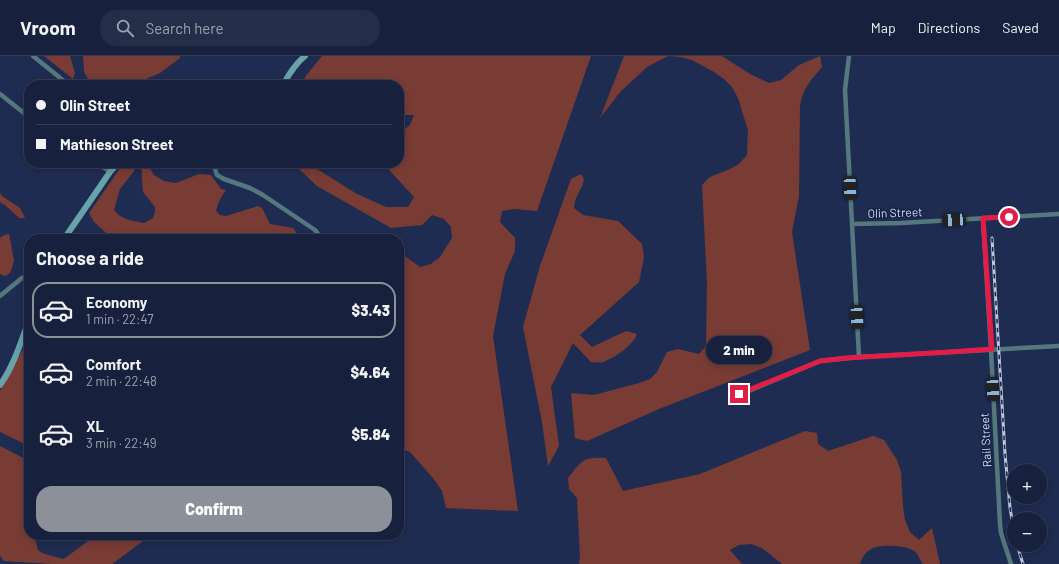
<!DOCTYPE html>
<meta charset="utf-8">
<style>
:root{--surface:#17213d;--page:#242e48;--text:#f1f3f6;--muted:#9ea3b0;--line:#363e57;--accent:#8c9099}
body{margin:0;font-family:Barlow,sans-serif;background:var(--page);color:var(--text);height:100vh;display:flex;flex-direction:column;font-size:15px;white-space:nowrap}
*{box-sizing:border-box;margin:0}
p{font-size:13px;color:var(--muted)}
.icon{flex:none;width:22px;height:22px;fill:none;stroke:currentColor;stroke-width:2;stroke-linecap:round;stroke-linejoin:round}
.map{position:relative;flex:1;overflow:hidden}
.drawer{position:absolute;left:24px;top:178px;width:380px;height:306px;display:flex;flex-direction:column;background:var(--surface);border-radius:16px;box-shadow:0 2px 10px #0003,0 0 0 1px var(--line)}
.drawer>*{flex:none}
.guide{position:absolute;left:24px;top:24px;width:380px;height:88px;border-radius:16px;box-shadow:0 2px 10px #0003,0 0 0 1px var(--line);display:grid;align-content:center;height:88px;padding:0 12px;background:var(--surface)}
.tools{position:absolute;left:1007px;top:408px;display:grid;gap:8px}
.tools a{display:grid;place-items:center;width:40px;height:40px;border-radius:50%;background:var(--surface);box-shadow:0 2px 10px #0003,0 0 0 1px var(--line);font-size:20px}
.end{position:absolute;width:18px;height:18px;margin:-9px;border:5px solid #e11d48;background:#fff;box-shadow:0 0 0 2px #fff}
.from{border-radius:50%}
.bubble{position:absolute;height:28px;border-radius:14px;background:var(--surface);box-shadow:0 2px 10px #0003,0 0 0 1px var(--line);font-size:13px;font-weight:800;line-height:28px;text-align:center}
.car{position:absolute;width:12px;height:24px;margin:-12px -6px;border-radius:5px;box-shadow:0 0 3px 1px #0007;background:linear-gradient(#222 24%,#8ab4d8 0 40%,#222 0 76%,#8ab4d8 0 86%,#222 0)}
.guide b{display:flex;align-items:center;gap:14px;height:38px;font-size:15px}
.guide b+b{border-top:1px solid var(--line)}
.guide i{width:10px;height:10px;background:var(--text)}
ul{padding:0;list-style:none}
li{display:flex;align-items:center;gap:12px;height:56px;margin:0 8px 6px;padding:0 4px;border:2px solid transparent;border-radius:16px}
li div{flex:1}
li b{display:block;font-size:15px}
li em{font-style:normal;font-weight:800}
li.on{border-color:var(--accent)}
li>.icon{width:36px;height:36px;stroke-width:1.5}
h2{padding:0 12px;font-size:18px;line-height:48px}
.primary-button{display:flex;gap:8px;margin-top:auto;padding:8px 12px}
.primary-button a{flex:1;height:46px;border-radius:16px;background:var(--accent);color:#fff;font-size:16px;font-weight:800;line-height:46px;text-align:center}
header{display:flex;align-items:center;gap:24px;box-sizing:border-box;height:56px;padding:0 20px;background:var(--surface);border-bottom:1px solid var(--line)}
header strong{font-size:19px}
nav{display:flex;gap:22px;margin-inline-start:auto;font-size:14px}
.search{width:280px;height:36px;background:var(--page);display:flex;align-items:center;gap:10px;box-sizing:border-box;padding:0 14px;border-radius:16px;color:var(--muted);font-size:15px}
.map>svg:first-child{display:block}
.green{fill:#793c35}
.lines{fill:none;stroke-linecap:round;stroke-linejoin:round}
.street{stroke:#55787e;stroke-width:4.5}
.secondary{stroke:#68a2aa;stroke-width:6}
.rail-casing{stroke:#bdc7e0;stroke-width:3}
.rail{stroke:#162245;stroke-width:1.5;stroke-dasharray:4.5;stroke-linecap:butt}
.route{stroke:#e11d48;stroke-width:5}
.labels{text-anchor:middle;stroke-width:3;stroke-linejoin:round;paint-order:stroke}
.street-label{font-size:12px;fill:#d4ddf5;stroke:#162245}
</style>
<header>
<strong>Vroom</strong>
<div class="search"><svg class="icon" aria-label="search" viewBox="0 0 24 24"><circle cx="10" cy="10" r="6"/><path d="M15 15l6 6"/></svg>Search here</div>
<nav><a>Map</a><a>Directions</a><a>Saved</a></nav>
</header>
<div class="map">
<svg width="1059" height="508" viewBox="0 0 1059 508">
<rect width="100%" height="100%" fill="#1f2c51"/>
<!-- green -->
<g class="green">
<polygon points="44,0 70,0 75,17 73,23"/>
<polygon points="83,0 180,0 180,2 160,17 141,25 140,29 92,29 84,16"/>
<polygon points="322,0 591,0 537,155 514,153 502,155 500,166 515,182 515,195 505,218 493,280 518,455 446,452 442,435 433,422 410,396 399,392 399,199 402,198 420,211 431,208 440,201 452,182 451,171 444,163 432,159 422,169 391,172 317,130 299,113 309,108 357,138 386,151 408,151 414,141 390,115 386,107 399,107 399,78 410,69 414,59 402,59 399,60 399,29 305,29 305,21"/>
<path d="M624,0h98l28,18 19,9 12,-3 18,-15 21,-9 2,11c-11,13 -19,21 -22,38l-1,91 -7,36 18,118 -151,59 -72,32 -12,-3 -4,-45 23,2 45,-12 11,-4 7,-7 10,-20 11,-3 21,5 7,-8 1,-63 -5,-98 8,-8 20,-8 9,-5 8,-9 1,-25 -10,-32 -6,-11 -8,-8 -10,-7 -22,-12 -12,-3 -12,-1 -21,11 -26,24 -21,27z"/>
<path d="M126,107h8v8l-14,18 -6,21c7,10 20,11 30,13l9,-5 2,-6v-5l-12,-15 -2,-29h6l7,12 10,6 12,2 23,-9 12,1 10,14 5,1c-5,6 -8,13 -10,21l4,4 6,1 32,-10 4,2 8,16 23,4 3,4 1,7h-184l-19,-17 -5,-9 34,-49z"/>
<path d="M581,118l3,5c-2,11 -10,18 -10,29l9,7 35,6 24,23 2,13 -5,25 -59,53 12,12 34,-16 11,3c-4,11 -22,24 -34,28 -4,1 -8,0 -12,0l-18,-19 -22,44 8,59 -11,20 -6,-44 -19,-95 17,-61 31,-87z"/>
<polygon points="0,137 2,140 20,152 25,162 19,162 5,149 0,146"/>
<polygon points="9,178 14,205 10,217 5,220 0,218 0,182 4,179"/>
<polygon points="29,282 29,390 0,376 0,335"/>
<path d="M805,375l12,2 1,11 10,7 45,-15 11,4 13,20 4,12 2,35 2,13 5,12 9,8 13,-12 8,36h-17c-3,-4 -5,-11 -9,-13 -5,-4 -12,-4 -18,-5 -18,-1 -30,0 -36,18h-78l-20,-16 -11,-4 -12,1 -9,5 12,14h-163l1,-8 -3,-58 -8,-9 -1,-11c14,-17 14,-21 38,-20l17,33 77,-17z"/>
<polygon points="0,390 29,405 29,479 34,479 38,494 42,497 63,503 68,500 96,479 151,479 112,508 53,508 4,505 0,500"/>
</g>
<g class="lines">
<!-- street -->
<g class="street">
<polyline points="33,0 69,29"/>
<polyline points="849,0 845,34 859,301"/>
<polyline points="0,38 29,61"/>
<polyline points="97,107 110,116"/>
<polyline points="217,107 215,113 217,119 224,123 250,132 263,139 315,174 322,183"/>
<polyline points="983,163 991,293 1000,468 1001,477 1011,508"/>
<polyline points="852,168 901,167 1059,158"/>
<polyline points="0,240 22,222 29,219"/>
<polyline points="739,339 820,305 859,301 1059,290"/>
</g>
<!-- secondary -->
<g class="secondary">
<path d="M283,29c6,-11 12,-21 22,-29"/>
<polyline points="64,183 110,116 118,107"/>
<path d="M0,329c14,-19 21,-44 29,-65"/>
</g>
<!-- rail casing -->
<g class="rail-casing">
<g id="rail">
<polyline points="992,182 1005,398 1010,452 1014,475"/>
<polyline points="1017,489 1023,508"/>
</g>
</g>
<!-- rail -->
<use href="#rail" class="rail"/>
</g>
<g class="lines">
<!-- route -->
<polyline class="route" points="739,338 820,305 846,302 950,296 992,293 983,162 1009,161"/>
</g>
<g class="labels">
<!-- street labels -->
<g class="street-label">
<text transform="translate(895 157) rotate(-2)" y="4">Olin Street</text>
<text transform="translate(986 384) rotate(-93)" y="4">Rail Street</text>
</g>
</g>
</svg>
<div class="tools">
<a>+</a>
<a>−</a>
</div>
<i class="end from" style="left:1009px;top:161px"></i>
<i class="end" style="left:739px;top:338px"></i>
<div class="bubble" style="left:706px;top:280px;width:66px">2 min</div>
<i class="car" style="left:850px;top:132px;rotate:178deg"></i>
<i class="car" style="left:954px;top:164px;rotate:267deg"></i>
<i class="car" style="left:857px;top:261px;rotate:177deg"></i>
<i class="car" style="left:993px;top:333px;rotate:177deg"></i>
<div class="guide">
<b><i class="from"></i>Olin Street</b>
<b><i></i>Mathieson Street</b>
</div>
<section class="drawer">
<h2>Choose a ride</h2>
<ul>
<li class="on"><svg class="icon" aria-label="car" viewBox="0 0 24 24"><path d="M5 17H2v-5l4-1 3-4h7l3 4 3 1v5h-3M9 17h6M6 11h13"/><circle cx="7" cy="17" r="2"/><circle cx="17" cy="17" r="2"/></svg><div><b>Economy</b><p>1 min · 22:47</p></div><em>$3.43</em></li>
<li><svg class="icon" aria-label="car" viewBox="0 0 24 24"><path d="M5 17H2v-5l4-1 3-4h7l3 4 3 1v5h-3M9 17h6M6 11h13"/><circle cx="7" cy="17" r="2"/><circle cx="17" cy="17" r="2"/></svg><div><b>Comfort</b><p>2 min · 22:48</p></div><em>$4.64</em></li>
<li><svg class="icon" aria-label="car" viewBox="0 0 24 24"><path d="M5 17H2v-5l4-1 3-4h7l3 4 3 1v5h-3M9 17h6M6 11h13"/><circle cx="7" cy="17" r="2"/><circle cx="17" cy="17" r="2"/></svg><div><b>XL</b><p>3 min · 22:49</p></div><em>$5.84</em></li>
</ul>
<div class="primary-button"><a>Confirm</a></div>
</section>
</div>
